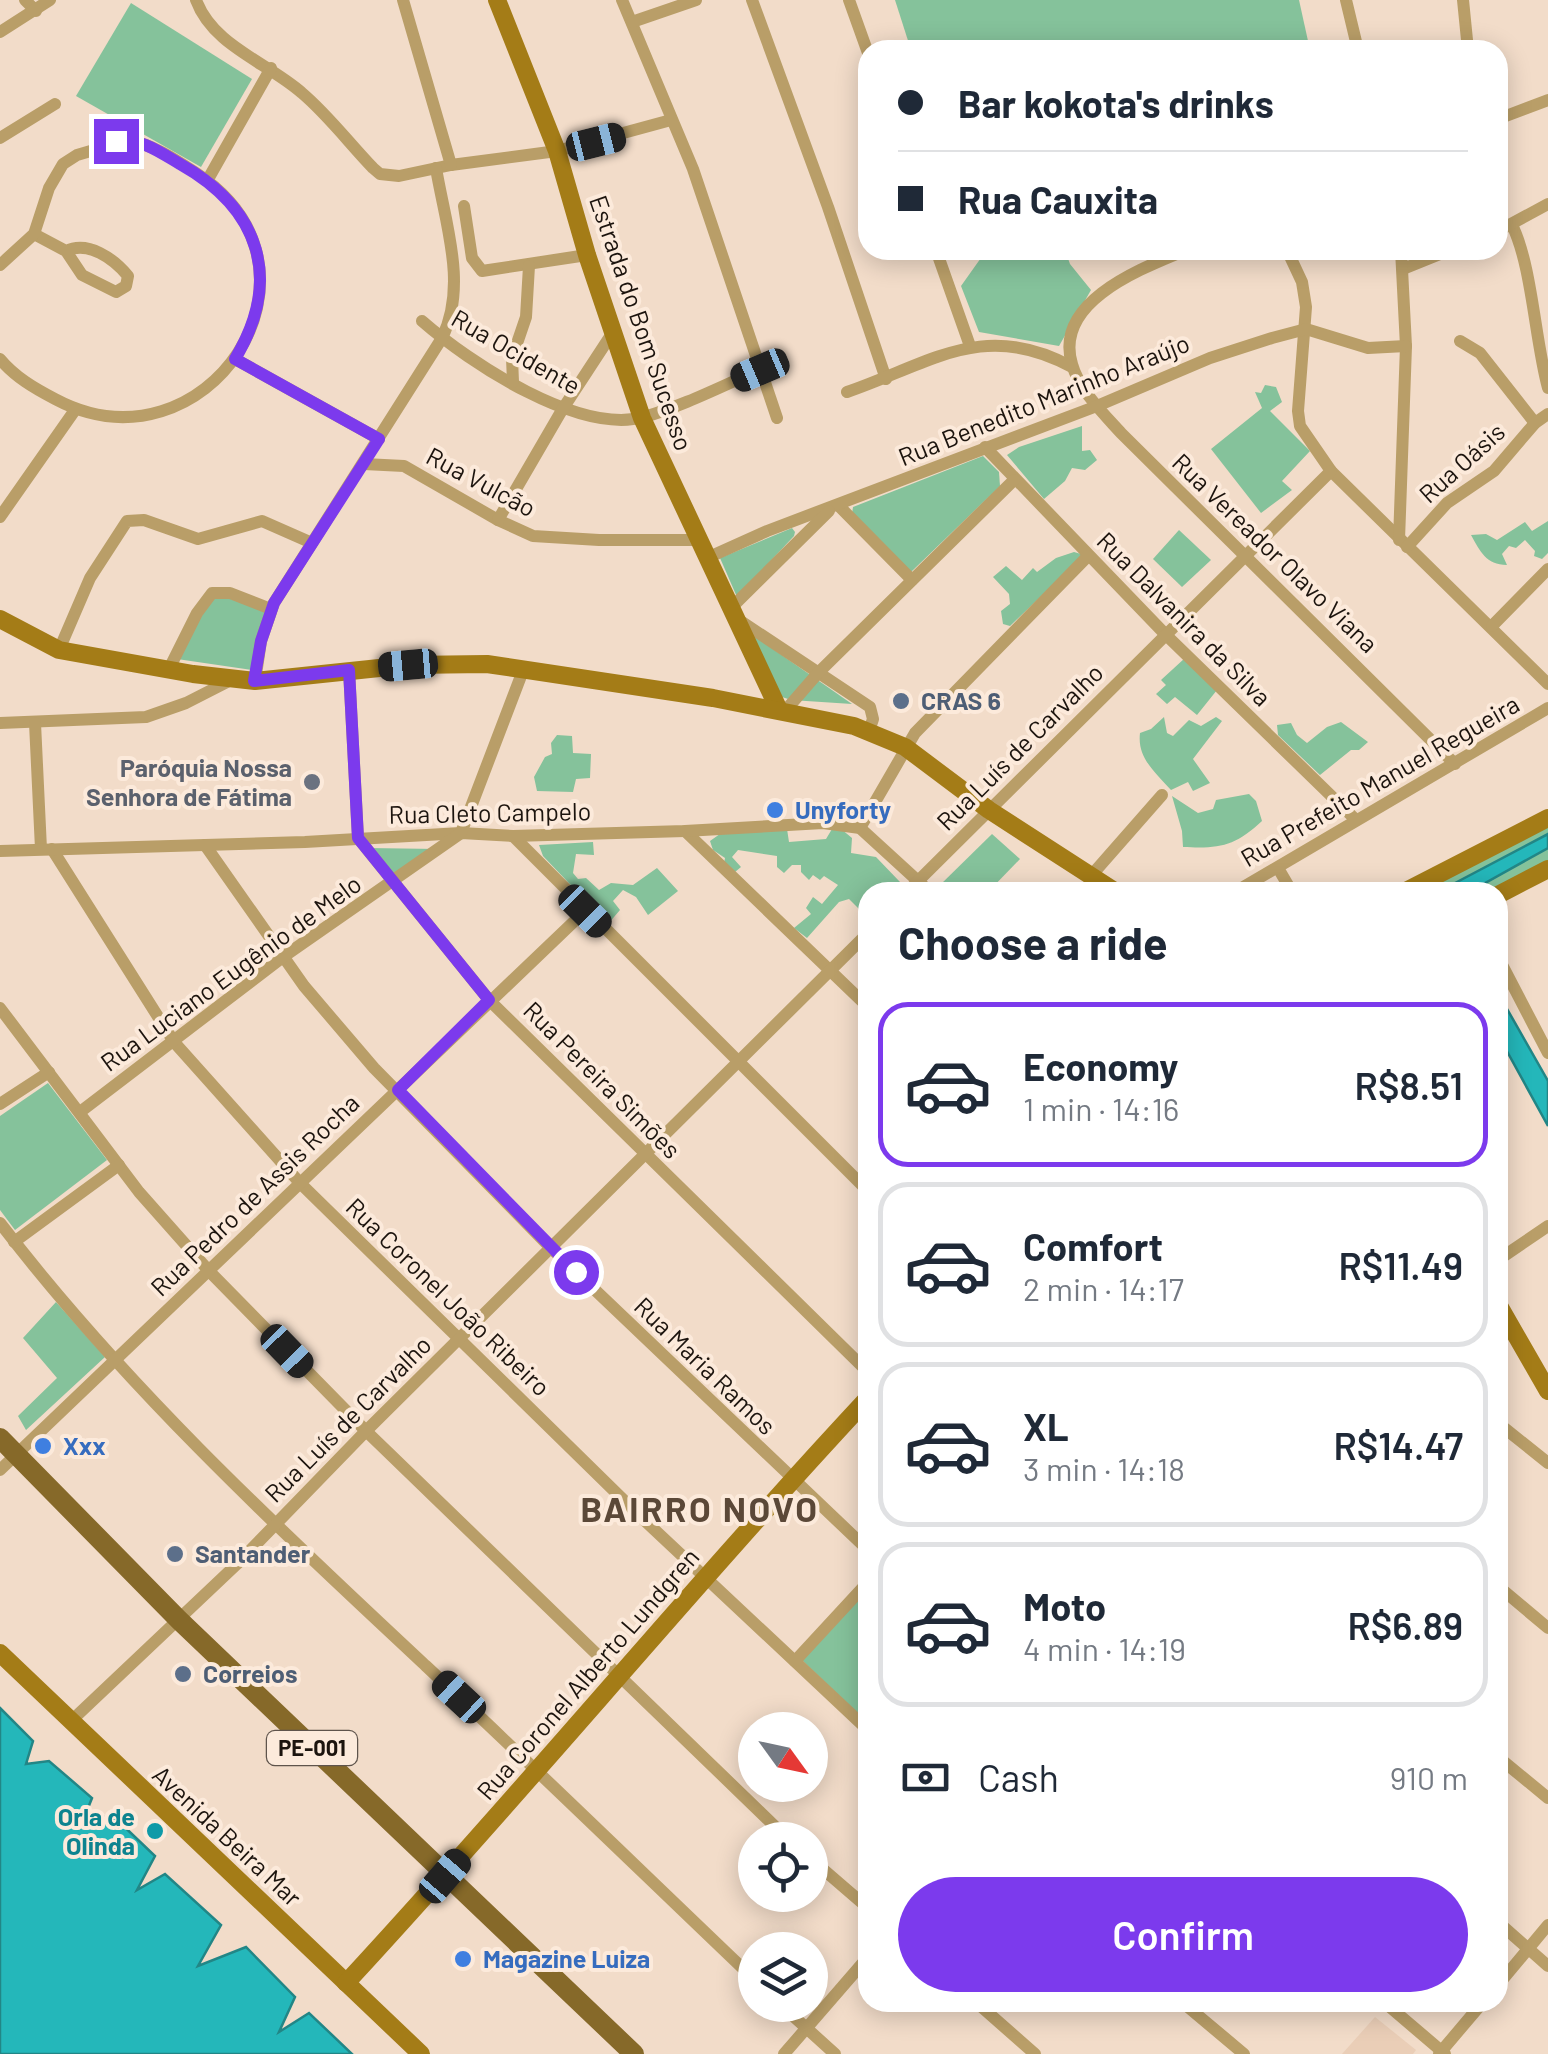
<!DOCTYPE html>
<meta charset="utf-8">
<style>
:root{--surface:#fff;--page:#f2f2f3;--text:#1f2937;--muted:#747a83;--line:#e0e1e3;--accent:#7c3aed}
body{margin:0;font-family:Barlow,sans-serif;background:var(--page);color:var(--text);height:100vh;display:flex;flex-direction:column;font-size:38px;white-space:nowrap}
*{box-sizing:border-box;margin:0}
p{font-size:32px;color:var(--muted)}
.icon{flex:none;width:55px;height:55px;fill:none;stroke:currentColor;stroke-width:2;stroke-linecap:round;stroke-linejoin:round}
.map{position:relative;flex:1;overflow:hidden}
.side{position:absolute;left:858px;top:882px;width:650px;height:1130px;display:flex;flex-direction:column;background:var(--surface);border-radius:30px;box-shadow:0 5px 25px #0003}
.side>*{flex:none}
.top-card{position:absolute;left:858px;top:40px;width:650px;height:220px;border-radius:30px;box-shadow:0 5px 25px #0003;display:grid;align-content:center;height:220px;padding:0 40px;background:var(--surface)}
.needle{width:65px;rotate:123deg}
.tools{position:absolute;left:738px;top:1712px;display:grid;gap:20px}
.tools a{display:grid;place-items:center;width:90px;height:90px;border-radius:50%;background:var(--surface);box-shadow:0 5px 25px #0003;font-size:50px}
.end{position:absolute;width:45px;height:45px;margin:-22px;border:12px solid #7c3aed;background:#fff;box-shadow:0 0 0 5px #fff}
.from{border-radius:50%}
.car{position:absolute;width:30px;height:60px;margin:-30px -15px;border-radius:12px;box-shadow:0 0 8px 2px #0007;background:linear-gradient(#222 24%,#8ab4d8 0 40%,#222 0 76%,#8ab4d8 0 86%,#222 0)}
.top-card b{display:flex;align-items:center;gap:35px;height:95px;font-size:38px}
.top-card b+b{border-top:2px solid var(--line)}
.top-card i{width:25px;height:25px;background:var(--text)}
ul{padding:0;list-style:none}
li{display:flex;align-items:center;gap:30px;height:165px;margin:0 20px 15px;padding:0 20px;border:5px solid var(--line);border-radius:30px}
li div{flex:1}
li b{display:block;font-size:38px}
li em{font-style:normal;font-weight:600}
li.selected{border-color:var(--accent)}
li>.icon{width:90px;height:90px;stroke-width:1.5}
h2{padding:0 40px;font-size:45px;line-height:120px}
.pay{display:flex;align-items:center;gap:25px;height:110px;padding:0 40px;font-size:38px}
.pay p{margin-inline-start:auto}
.primary-button{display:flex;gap:20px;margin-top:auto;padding:20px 40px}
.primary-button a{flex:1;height:115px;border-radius:60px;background:var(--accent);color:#fff;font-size:40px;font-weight:600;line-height:115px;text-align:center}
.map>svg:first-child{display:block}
.built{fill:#eaceb7}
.green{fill:#85c29b}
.water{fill:#24b7ba;stroke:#228686;stroke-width:2.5}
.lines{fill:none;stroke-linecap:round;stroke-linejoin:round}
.street{stroke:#b99e68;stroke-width:12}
.secondary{stroke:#a47c17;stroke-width:18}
.primary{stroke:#866929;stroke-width:20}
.route{stroke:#7c3aed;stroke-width:12}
.service-dot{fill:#5c6f8a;stroke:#fceadb;stroke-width:4}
.worship-dot{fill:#6b7280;stroke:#fceadb;stroke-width:4}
.shop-dot{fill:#3f7fe0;stroke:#fceadb;stroke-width:4}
.culture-dot{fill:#0f9aa8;stroke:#fceadb;stroke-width:4}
.labels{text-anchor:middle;stroke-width:8;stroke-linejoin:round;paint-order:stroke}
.shield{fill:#fceadb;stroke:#5f544c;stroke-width:2.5}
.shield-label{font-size:22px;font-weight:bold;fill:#1c140e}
.street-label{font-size:25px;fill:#1c140e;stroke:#fceadb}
.service-label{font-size:25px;font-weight:bold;fill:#4e5e75;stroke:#fceadb;text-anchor:start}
.worship-label{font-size:25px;font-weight:bold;fill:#5b616d;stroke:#fceadb;text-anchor:end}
.shop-label{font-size:25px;font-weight:bold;fill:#366cbe;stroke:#fceadb;text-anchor:start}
.culture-label{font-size:25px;font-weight:bold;fill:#0d838f;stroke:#fceadb;text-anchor:end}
.district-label{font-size:35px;font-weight:bold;letter-spacing:2.5px;fill:#5b4838;stroke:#fceadb}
</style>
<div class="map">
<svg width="1548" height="2054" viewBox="0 0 1548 2054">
<rect width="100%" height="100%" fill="#f2dcc9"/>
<!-- built -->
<polygon class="built" points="1375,2017 1416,2050 1413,2054 1342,2054"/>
<!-- green -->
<g class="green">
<polygon points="895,0 1299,0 1310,50 911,50"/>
<polygon points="131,3 252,79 201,167 76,96"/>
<polygon points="981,250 1065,250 1070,264 1091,290 1059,346 979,332 961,286 983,255"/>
<polygon points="1265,385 1276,387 1282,402 1270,411 1310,451 1282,481 1292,490 1261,513 1211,449 1262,408 1255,392 1261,393"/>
<polygon points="1082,426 1082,451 1090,450 1097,460 1085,470 1072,468 1065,481 1044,499 1007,455 1019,447"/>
<polygon points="983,456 999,472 1000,486 911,572 852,514 853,507"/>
<path d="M1548,521v32l-6,6 -8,-3 1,-5 -10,-11 -9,8 -7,-2 -7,8 5,11c-21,0 -27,-14 -36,-30l15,-1 11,6 28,-18 7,9z"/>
<polygon points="792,528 795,532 794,536 737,597 720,558"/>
<polygon points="1179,530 1211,560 1182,587 1153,559"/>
<polygon points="1074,552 1081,554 1081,558 1010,626 1003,624 1001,611 1010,604 1009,594 993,577 1006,566 1022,580 1033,568 1037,572 1056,558"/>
<polygon points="216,594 266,611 252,670 177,659 204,605"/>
<polygon points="751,634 756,637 852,704 791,700 782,697"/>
<polygon points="1185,658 1217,690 1197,715 1175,697 1167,704 1156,694 1166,685 1161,680"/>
<path d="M1164,717l3,16 6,3 16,-16 12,6 15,-9 6,4 -29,38 17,24 -17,8 -5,-9 -17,8c-16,-18 -34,-32 -31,-57l11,-4z"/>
<polygon points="1341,722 1368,742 1359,750 1351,750 1320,775 1278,735 1277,725 1291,723 1297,735 1307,743 1327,727"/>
<polygon points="557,735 572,736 573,753 591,754 590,778 576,779 573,792 537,791 534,777 545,757 552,754 551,743"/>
<path d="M1249,794l7,7 6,20c-27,25 -42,28 -79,26l-1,-16 -10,-35 26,17 15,-4 3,-9z"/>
<polygon points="1548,823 1548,863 1491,892 1411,892"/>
<polygon points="835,824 852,838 851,853 876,857 900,882 891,892 868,892 867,917 849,899 839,902 807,938 794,928 811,914 806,908 813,897 822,904 838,885 824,876 820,880 813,875 809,880 801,872 801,865 792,865 784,873 777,867 777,856 738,850 732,857 741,867 735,872 724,863 725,858 713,850 710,841 727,829 787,829 789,842 826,839"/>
<polygon points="992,834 1020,859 988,892 946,892 939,886"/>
<polygon points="593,842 594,855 576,854 573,873 578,879 586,878 599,890 611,883 633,885 657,868 678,891 648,915 636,897 623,890 613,901 620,910 608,924 543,856 539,845"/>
<polygon points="367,848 439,849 390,877"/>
<polygon points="48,1083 107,1160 15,1230 0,1210 0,1116"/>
<polygon points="56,1302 105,1357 26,1430 18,1416 57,1378 23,1338"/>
<polygon points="867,1585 867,1723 802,1660"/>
</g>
<!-- water -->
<g class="water">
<polygon points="1548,834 1548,848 1469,892 1438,892"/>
<polygon points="1498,993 1548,1081 1548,1126 1498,1035"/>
<polygon points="0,1708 33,1741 26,1764 49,1761 92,1798 80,1828 111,1814 155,1856 137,1890 165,1874 221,1925 198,1966 246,1947 295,1997 279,2032 309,2013 352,2054 0,2054"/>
</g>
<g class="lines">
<!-- street -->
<g class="street">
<polyline points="25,0 36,11"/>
<path d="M196,0c17,46 71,62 106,93 26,22 47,50 71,75l7,6 19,2 52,-11 106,-14 114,-31"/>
<polyline points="403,0 451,165"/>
<polyline points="622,0 693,169 777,418"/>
<polyline points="752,0 828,207 886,379"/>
<polyline points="849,0 868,53"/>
<polyline points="1346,0 1358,50"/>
<polyline points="1463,0 1468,50"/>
<polyline points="632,22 696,0"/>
<polyline points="0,32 50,0"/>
<polyline points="1498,119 1548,100"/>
<polyline points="0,138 55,104"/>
<polyline points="207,181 271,68"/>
<polyline points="464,206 472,258 482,271 587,255"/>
<path d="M1512,225c20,40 23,116 36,163"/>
<polyline points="1498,231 1548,204"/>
<path d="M34,234l32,17 16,24 34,17 10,-6 2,-10c-14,-17 -40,-36 -62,-25"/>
<polyline points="936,250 970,346"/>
<path d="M1186,250c-43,18 -133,51 -114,114 7,26 32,50 49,69l334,331"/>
<polyline points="1287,250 1302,282 1306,307 1298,411 1300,426 1331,471 1548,684"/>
<path d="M0,265l34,-31 15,-46 14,-24 14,-9 51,-15c24,4 48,20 68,33 150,98 9,306 -141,226 -21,-11 -40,-22 -55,-40"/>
<polyline points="1403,269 1450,250"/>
<path d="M422,321c48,42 157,114 222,96 39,-11 78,-31 115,-47"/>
<polyline points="1460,341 1480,353 1535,423"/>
<polyline points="235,359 379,439"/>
<polyline points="513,382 512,358 526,317 529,266"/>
<path d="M847,392c84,-29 137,-73 225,-25"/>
<polyline points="985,447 1165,634 1356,820"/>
<polyline points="364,464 404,466 498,520 533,536 599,540 698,540"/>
<polyline points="839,506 912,580"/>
<polyline points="0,517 75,410"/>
<polyline points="498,520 562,410 613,332"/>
<polyline points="1399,540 1406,346 1401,250"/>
<polyline points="1407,547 1447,503 1494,471 1535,423 1548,414"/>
<polyline points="707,558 767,531 1097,406 1210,358 1272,338 1306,329 1368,348 1406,346"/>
<polyline points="731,608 829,511"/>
<polyline points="739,620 870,707 873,719 869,731"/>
<polyline points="1492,626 1548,569"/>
<polyline points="59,650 90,578 127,521 144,520 198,539 262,521 312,543"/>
<polyline points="349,670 358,838 489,1000 868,1372"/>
<polyline points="168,671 197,613 212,593 230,593 271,609"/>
<path d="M255,681l6,-40 13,-38 168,-265c26,-53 3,-115 -6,-170"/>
<polyline points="785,711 818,673 1014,480"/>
<polyline points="0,723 146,717 186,703 233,679"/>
<polyline points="35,723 41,849"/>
<polyline points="860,828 915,733 1088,556"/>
<polyline points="685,831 868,1007"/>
<polyline points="513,836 868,1191"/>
<polyline points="205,845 304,986 374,1068 552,1249 868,1550"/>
<polyline points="52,849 174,1042 300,1183 643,1519 868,1730"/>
<polyline points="0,851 305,842 461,833 513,836 685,831 823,823 860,828 930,892"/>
<polyline points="1278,868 1292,892"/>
<polyline points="1090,877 1162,795"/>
<polyline points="907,892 1331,471"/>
<polyline points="1235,892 1548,708"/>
<polyline points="1498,957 1548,1053"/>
<polyline points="0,1008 139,1192 209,1271 366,1431 789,1840"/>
<polyline points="0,1104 49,1072"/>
<polyline points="80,1112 283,957 461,833 524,668"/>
<path d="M0,1223c125,163 276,303 426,443 110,103 219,209 329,314"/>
<polyline points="14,1242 119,1165"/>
<polyline points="1498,1260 1548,1226"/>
<polyline points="1498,1423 1548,1463"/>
<polyline points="0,1470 585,911"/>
<polyline points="1498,1586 1548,1628"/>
<polyline points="795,1661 868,1582"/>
<polyline points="70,1722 237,1564 366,1431 868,933"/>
<polyline points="1498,1757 1548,1798"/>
<polyline points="810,1858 868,1908"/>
<polyline points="1498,1922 1548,1966"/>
<polyline points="1498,1985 1548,1925"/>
<polyline points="976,2002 1035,2054"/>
<polyline points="1182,2002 1244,2054"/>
<polyline points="1384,2002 1445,2054"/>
<polyline points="781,2005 835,2054"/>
<polyline points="784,2054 868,1957"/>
<polyline points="1439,2054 1483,2002"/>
</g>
<!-- secondary -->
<g class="secondary">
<polyline points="497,0 557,151 587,255 642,418 779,710"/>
<polyline points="0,619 59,650 193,674 255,681 408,665 487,664 713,698 854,726 905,747 989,810 1116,892"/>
<polyline points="1404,892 1548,818"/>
<polyline points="1498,895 1548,869"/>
<polyline points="1498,1304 1548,1391"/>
<polyline points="0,1653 421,2054"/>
<path d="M346,1983c178,-192 344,-394 522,-585"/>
</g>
<!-- primary -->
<polyline class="primary" points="0,1438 179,1620 634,2054"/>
</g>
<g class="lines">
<!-- route -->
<path class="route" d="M116,141c23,-4 44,11 64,23 80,45 103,115 55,195l144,80 -105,164 -13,38 -7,40 95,-11 9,168 131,162 -91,90 178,182"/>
</g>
<!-- markers -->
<g class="service-dot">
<circle cx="901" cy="701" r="10"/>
<circle cx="175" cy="1554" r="10"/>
<circle cx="183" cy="1674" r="10"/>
</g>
<circle class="worship-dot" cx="312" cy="782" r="10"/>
<g class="shop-dot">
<circle cx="775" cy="810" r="10"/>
<circle cx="43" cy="1446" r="10"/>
<circle cx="463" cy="1959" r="10"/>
</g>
<circle class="culture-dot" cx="155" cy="1831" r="10"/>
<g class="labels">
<!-- shield labels -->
<rect class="shield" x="267" y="1731" width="90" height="34" rx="8"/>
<g class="shield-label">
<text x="312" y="1756">PE-001</text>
</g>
<!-- street labels -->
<g class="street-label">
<text transform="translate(641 323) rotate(71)" y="9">Estrada do Bom Sucesso</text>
<text transform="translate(516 352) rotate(30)" y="9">Rua Ocidente</text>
<text transform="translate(1044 400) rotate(-22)" y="9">Rua Benedito Marinho Araújo</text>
<text transform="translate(1462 463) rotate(-42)" y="9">Rua Oásis</text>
<text transform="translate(481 482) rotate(28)" y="9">Rua Vulcão</text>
<text transform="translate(1275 553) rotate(44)" y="9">Rua Vereador Olavo Viana</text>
<text transform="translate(1184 619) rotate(45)" y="9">Rua Dalvanira da Silva</text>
<text transform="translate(1020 747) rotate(-45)" y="9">Rua Luís de Carvalho</text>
<text transform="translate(1380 781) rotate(-30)" y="9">Rua Prefeito Manuel Regueira</text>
<text transform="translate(490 813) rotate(-1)" y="9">Rua Cleto Campelo</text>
<text transform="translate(231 973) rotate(-36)" y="9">Rua Luciano Eugênio de Melo</text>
<text transform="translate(602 1080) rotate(45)" y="9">Rua Pereira Simões</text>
<text transform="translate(255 1195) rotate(-44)" y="9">Rua Pedro de Assis Rocha</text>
<text transform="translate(448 1297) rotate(44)" y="9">Rua Coronel João Ribeiro</text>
<text transform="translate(705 1366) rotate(44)" y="9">Rua Maria Ramos</text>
<text transform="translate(348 1419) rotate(-45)" y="9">Rua Luís de Carvalho</text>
<text transform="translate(588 1674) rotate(-49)" y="9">Rua Coronel Alberto Lundgren</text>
<text transform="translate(227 1836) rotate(43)" y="9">Avenida Beira Mar</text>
</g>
<!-- service labels -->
<g class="service-label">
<text x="921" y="710">CRAS 6</text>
<text x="195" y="1563">Santander</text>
<text x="203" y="1683">Correios</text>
</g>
<!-- worship labels -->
<g class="worship-label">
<text x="292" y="777">Paróquia Nossa<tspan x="292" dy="29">Senhora de Fátima</tspan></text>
</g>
<!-- shop labels -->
<g class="shop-label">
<text x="795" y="819">Unyforty</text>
<text x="63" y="1455">Xxx</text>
<text x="483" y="1968">Magazine Luiza</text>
</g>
<!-- culture labels -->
<g class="culture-label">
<text x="135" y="1826">Orla de<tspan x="135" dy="29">Olinda</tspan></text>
</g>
<!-- district labels -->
<g class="district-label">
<text x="700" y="1522">BAIRRO NOVO</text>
</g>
</g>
</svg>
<div class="tools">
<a><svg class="needle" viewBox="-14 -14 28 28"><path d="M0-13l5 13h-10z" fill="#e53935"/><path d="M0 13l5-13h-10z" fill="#747a83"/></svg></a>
<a><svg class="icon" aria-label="locate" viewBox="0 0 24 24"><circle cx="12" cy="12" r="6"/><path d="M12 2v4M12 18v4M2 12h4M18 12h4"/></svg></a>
<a><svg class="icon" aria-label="layers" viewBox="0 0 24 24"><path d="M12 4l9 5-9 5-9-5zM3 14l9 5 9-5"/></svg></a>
</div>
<i class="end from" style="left:576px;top:1272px"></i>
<i class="end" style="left:116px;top:141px"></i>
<i class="car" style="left:596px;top:142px;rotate:76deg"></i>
<i class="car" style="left:760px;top:370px;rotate:247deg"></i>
<i class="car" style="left:408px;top:665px;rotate:265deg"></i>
<i class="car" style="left:585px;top:911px;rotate:135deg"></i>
<i class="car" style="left:287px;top:1351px;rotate:136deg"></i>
<i class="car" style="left:459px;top:1697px;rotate:313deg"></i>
<i class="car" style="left:445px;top:1876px;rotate:41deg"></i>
<div class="top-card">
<b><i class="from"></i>Bar kokota's drinks</b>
<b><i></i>Rua Cauxita</b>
</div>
<section class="side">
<h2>Choose a ride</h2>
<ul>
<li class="selected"><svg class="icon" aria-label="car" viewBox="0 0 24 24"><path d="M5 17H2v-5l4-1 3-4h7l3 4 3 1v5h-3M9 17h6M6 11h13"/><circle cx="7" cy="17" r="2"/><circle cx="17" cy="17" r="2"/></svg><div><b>Economy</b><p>1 min · 14:16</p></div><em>R$8.51</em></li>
<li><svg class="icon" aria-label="car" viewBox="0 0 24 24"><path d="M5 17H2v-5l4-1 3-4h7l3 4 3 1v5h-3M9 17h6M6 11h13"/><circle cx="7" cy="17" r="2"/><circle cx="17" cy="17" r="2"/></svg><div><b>Comfort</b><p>2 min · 14:17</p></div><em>R$11.49</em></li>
<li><svg class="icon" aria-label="car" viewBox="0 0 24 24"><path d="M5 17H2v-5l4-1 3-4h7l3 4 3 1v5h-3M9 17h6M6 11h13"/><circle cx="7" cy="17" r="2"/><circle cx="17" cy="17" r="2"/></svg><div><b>XL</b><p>3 min · 14:18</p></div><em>R$14.47</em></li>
<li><svg class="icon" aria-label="car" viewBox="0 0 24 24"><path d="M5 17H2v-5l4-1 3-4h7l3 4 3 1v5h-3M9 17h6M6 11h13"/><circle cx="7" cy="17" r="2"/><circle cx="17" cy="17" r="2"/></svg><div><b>Moto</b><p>4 min · 14:19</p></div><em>R$6.89</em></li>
</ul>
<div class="pay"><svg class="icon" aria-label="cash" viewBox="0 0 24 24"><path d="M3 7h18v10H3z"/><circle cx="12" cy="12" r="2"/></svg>Cash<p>910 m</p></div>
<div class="primary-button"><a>Confirm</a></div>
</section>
</div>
